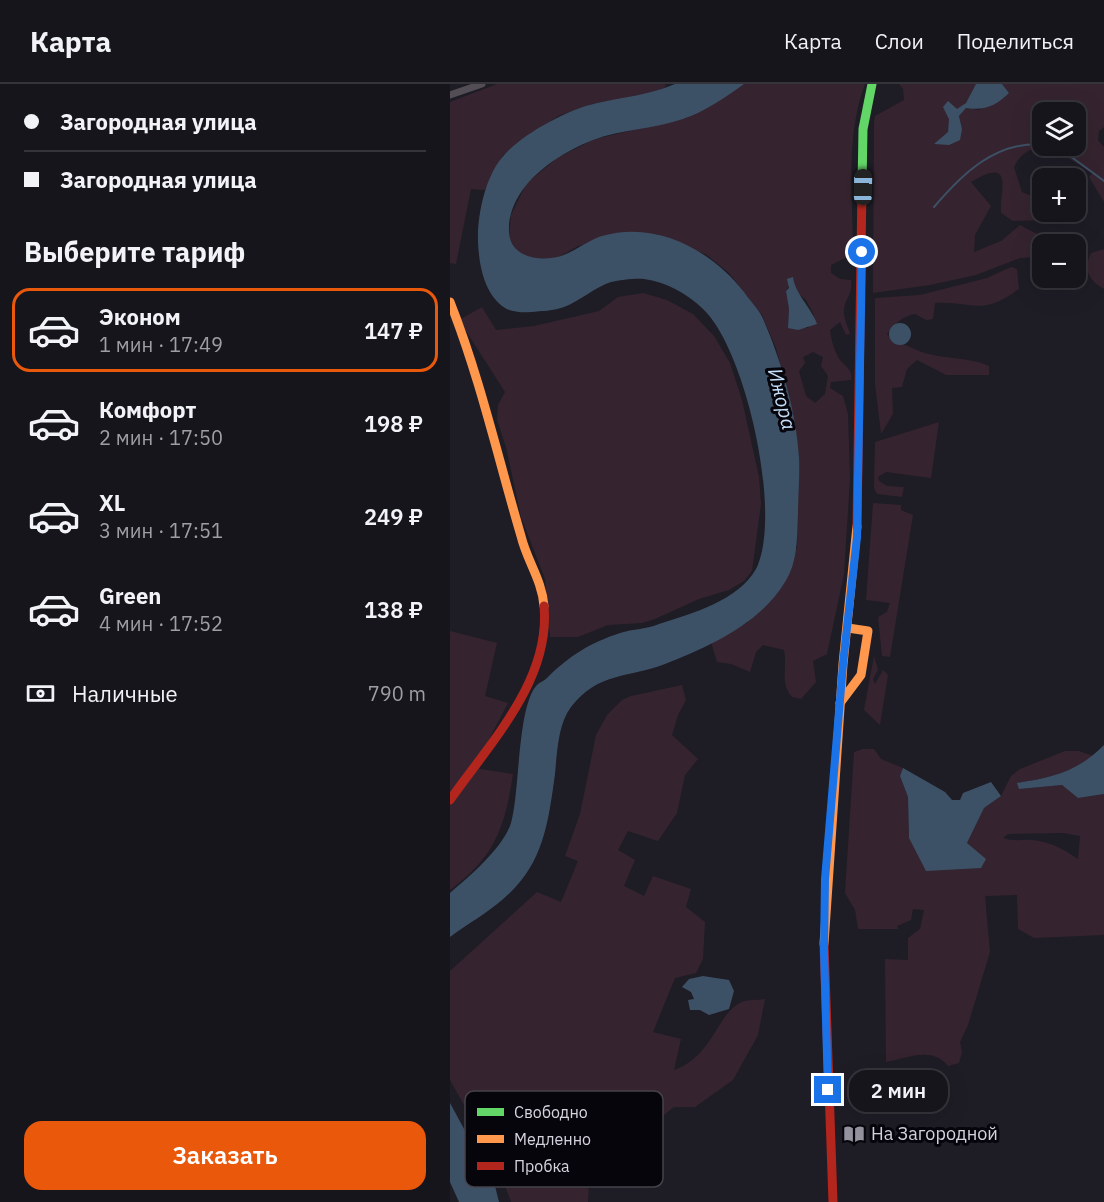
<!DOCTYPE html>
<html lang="ru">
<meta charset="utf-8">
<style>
:root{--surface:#16151c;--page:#232229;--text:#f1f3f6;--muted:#9e9fa3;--line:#35343b;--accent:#ea580c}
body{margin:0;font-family:"IBM Plex Sans",sans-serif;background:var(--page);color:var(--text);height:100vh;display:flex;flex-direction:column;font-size:22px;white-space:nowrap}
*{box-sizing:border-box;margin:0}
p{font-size:20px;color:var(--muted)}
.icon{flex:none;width:33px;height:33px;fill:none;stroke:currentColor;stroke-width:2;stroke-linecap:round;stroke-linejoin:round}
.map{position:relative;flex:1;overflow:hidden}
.side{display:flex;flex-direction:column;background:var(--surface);width:450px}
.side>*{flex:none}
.guide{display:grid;align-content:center;height:132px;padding:0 24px;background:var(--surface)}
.tools{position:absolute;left:582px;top:18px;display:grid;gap:12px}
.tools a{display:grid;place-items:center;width:54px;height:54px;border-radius:12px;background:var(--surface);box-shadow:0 6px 24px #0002,0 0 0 2px var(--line);font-size:30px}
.end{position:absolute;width:27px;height:27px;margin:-14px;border:8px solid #1a73e8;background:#fff;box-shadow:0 0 0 3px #fff}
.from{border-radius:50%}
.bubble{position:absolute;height:42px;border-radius:18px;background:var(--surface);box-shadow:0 6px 24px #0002,0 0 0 2px var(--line);font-size:20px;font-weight:600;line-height:42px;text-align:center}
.car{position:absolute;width:18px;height:36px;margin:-18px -9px;border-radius:8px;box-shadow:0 0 4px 2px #0007;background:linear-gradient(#222 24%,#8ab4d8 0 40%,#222 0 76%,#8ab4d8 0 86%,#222 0)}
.guide b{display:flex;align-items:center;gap:21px;height:57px;font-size:22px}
.guide b+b{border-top:2px solid var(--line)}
.guide i{width:15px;height:15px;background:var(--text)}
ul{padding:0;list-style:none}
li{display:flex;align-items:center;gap:18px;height:84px;margin:0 12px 9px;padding:0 12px;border:3px solid transparent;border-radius:18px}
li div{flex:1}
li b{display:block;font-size:22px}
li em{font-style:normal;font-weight:600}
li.selected{border-color:var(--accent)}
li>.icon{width:54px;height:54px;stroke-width:1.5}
h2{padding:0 24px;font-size:27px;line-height:72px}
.pay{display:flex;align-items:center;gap:15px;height:66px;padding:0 24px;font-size:22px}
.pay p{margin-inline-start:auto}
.primary-button{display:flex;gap:12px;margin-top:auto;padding:12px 24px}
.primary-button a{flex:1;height:69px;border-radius:18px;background:var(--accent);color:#fff;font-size:24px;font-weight:600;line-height:69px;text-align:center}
header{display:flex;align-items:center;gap:36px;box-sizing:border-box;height:84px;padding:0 30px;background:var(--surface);border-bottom:2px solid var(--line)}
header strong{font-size:28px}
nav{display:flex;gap:33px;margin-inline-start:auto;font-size:21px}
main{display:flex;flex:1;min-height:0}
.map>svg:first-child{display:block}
.green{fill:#35242f;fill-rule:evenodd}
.water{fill:#3d5166}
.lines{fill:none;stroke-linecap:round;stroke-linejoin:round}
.stream{stroke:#3d5166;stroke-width:2}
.street{stroke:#534d55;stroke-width:7}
.fast{stroke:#63d668;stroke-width:9}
.slow{stroke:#ff974d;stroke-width:9}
.jam{stroke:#b3261e;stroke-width:9}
.route{stroke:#1a73e8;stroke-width:8}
.labels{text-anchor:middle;stroke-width:6;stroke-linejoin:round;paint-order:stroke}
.poi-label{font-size:18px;fill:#d5d3de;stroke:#07050c;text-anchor:start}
.water-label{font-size:20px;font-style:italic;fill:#c4def8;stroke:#07050c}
.key{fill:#07050c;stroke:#45434b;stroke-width:1.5}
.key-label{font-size:16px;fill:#d5d3de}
</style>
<header>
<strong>Карта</strong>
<nav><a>Карта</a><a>Слои</a><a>Поделиться</a></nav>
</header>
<main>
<section class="side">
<div class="guide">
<b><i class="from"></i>Загородная улица</b>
<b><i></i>Загородная улица</b>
</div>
<h2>Выберите тариф</h2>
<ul>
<li class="selected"><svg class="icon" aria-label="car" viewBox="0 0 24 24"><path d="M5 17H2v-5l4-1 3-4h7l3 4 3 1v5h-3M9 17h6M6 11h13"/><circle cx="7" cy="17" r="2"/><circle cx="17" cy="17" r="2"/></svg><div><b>Эконом</b><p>1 мин · 17:49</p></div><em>147 ₽</em></li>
<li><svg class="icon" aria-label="car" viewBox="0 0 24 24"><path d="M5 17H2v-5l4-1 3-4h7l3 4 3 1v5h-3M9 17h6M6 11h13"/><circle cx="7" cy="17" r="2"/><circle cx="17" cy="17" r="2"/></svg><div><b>Комфорт</b><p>2 мин · 17:50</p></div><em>198 ₽</em></li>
<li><svg class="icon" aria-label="car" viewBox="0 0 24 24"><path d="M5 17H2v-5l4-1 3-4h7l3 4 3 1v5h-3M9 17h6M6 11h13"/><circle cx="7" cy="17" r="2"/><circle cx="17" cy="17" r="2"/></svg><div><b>XL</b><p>3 мин · 17:51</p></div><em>249 ₽</em></li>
<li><svg class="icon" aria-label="car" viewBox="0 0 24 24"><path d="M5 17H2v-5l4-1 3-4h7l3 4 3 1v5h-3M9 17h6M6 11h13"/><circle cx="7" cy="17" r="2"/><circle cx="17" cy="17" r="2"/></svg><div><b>Green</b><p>4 мин · 17:52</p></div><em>138 ₽</em></li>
</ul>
<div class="pay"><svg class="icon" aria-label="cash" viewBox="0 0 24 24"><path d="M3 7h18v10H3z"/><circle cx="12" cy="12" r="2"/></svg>Наличные<p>790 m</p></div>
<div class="primary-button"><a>Заказать</a></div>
</section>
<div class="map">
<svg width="654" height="1118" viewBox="0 0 654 1118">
<rect width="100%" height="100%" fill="#1e1c25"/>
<!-- green -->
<g class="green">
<polygon points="47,0 215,0 216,3 195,11 146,19 108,32 53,71 35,106 21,105 6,180 0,179 0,18"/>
<path d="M294,0h121c-20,53 -12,114 -12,170l-22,11v8l9,6 11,1c2,15 -5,16 -7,29 -1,9 4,17 6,25l-4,1 -6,-13 -10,8c1,8 3,17 7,25 4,10 17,13 14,25l-20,2 -1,6 13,8 5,18 2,64 -6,96 -17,80 -14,7 3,21 -15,17 -9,-2c-13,-15 -4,-29 -8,-47l-21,-5 -7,7 -6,20 -19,-8 -14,-2 -6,-20 36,-19 50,-75 2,-93 -11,-62 -12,-45 -14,-33 -33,-42 -22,-18 -51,-21 -24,-1 -54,13 -21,12 -24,1 -17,-8 -7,-14 2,-22 15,-31 31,-26 38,-19 91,-21zM339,202l17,14 8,15 -6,13h-20l1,-19 -3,-18zM363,268l10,5 -2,9 7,10 -3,18 -10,9 -9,-7 -7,-25 6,-8 -2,-6z"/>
<path d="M449,0h77c-3,5 -5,12 -9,17 -11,14 -17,9 -19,31l14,-3 -3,-13 7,-8 13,2 30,-17 -7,-9h102v43l-5,4 -1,9 6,7v55l-15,-25 3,-4c-24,-15 -59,-44 -78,-6l8,25 20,8v12h7l-6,8 -30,1 -12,-8c-2,-21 15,-58 -30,-31l20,24 -16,29 -1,17 27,-11 19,-16 19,10 -3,22 -16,1 -44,17 -46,10 -57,8 1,-170 1,-7 29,-16 -1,-11zM592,28h34v34h-34z"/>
<path d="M654,165v40c-16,-9 -21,-20 -13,-36z"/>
<path d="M561,183l6,2 2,20c-39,28 -45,12 -84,14l-2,16 -7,1 -11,-6c-12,2 -21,10 -28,20l6,8c11,1 16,5 26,9 23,9 48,5 70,15v9h-43l-29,-15 -10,9 -5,18 -10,1 1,26 -12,20 -6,-50v-86l45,-3 67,-17z"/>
<polygon points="193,209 217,216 243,230 264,252 280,279 292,316 309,393 311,420 302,487 294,497 279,506 249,515 205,535 192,539 158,541 128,553 100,553 95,495 71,433 56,363 47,336 48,321 55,308 9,236 32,223 46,246 84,242 149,227 168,213"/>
<polygon points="489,338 481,394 436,388 428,393 429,397 437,402 454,403 452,413 427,410 424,404 425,358"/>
<polygon points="423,419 451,421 451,426 463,431 440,573 432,572 428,533 437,528 440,519 416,516"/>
<path d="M0,547l47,12 -12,53 23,7 -34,65 39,6c-8,53 -18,83 -63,116z"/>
<polygon points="424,572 428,586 423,595 425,600 433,586 438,591 430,641 414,626"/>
<path d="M232,601l4,15 -8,15 -6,20 26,24 -13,16 -8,38 -19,28 -30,-10 -10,19 17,10 -11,26 20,10 9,-20 38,13 -5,18 19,15 -2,37 -7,14 -21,5 -22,54 28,7 -7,31c40,-14 43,-58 68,-68 6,-3 16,-2 23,-3l-7,36 -25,45 -38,27h-21l-20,16 -30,4 -21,7 -14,48 -1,20h-77l-15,-40 -46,-82v-109l87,-79 24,10 17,-41 -13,-5 15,-42 16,-79 11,-20 15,-15 9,-4z"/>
<path d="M413,665h11l7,10 22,9 -3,8 8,21 1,41 76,21 -18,-16 17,-35 17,-12 10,-20 9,-7 45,-18h14l14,5c-24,18 -46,22 -75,27l1,6 43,-4 16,13 26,-4v141l-70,3 -16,-9 -1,-34 -32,1 5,56 -22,73 -8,17 2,10 -3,11 -11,3c-16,-20 -40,-8 -62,-4l-1,-103 23,1v-22l12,-9 4,-19 -11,-1 -2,11 -14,6 1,3h-40l-3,-19 -10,-17 9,-141zM613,749l17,3 -2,23c-15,-10 -27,-17 -45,-19 -11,-1 -19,2 -30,-2l5,-4z"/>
</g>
<!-- water -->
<g class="water">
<path d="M225,0h69c-18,13 -40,28 -61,35 -29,10 -61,10 -90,21 -38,15 -86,47 -84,93 2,22 24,27 42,25 18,-1 34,-17 51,-22 55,-16 110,15 142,56 7,10 16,18 20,29 18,42 32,91 35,136 1,19 -1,38 -1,57 -1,23 0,48 -13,68 -25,42 -77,65 -120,82 -37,14 -67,8 -94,43 -13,17 -14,46 -16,67 -7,51 -12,92 -53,126 -16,14 -35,24 -52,37v-44c20,-17 53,-45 61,-70 9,-31 6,-117 26,-138 3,-3 7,-4 10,-7 23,-23 43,-35 73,-45 13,-4 27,-4 39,-9 32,-10 80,-24 97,-55 27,-53 -10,-220 -53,-260 -15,-15 -37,-27 -59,-30 -8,-1 -24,1 -33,3 -16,5 -31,19 -47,25 -10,4 -23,4 -33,5 -8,1 -20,0 -26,-4 -21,-14 -26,-43 -27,-66 -1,-26 7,-67 27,-88 21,-22 62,-44 92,-51 27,-6 52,-8 78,-19z"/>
<path d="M526,0h26l7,9c-14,13 -24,18 -43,15l-7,8 3,13 -2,11 -11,5 -15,-1 14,-12 1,-13 -6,-12 5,-6 9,8 9,-6z"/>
<path d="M343,193c2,17 18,30 24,47l-19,6 -10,-2 1,-19 -3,-18 3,-3 -2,-9z"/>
<circle cx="450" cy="250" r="11"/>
<path d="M654,661v49l-26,4 -16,-13 -43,4 -2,-6c37,-6 60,-11 87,-38z"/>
<polygon points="453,684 495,708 502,716 510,716 513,709 541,698 551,712 534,724 517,759 536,775 531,784 476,787 459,754 458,713 450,692"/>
<polygon points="253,892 279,896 284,907 279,925 259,931 250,926 240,926 238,916 244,915 241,908 232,903 239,895"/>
<polygon points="0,1019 45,1102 49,1118 9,1118 0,1098"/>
</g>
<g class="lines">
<!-- stream -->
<g class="stream">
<polyline points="597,62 616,69 654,97"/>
<path d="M484,123c29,-34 61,-65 108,-63"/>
</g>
<!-- street -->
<polyline class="street" points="0,11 32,0"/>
<!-- fast -->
<polyline class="fast" points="412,103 413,45 422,0"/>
<!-- slow -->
<g class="slow">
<path d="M0,218c30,76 48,156 71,234 6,25 21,44 23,70"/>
<polyline points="390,619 411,591 418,547 398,544"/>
<polyline points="374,860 393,580 407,442"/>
</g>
<!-- jam -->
<g class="jam">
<polyline points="407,442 412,103"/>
<path d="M0,716c40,-57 101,-120 94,-194"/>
<polyline points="374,860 383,1118"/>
</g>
</g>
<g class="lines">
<!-- route -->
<polyline class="route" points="378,1006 374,867 375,795 393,580 407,453 412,168"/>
</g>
<!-- icons -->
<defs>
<g id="library-bare" transform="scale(1.62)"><path d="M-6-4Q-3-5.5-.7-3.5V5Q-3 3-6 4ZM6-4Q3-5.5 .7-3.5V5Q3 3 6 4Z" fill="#95939d" stroke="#07050c" stroke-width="2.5" paint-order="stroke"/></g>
</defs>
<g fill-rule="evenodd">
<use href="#library-bare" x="404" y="1050"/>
</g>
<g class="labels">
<!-- poi labels -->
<g class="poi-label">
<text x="421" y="1056">На Загородной</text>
</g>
<!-- water labels -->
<g class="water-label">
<text transform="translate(332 315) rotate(76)" y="7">Ижора</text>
</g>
</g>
<!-- legend -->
<rect x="15" y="1007" width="198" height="96" rx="9" class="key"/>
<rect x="27" y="1024" width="27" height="8" fill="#63d668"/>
<rect x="27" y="1051" width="27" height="8" fill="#ff974d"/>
<rect x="27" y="1078" width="27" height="8" fill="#b3261e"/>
<g class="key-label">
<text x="64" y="1034">Свободно</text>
<text x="64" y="1061">Медленно</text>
<text x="64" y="1088">Пробка</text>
</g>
</svg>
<div class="tools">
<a><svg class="icon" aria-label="layers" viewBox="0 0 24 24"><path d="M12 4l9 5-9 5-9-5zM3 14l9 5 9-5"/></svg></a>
<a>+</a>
<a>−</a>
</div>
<i class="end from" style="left:412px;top:168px"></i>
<i class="end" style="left:378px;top:1006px"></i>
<div class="bubble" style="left:399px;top:986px;width:99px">2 мин</div>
<i class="car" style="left:413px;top:103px;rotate:1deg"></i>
</div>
</main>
